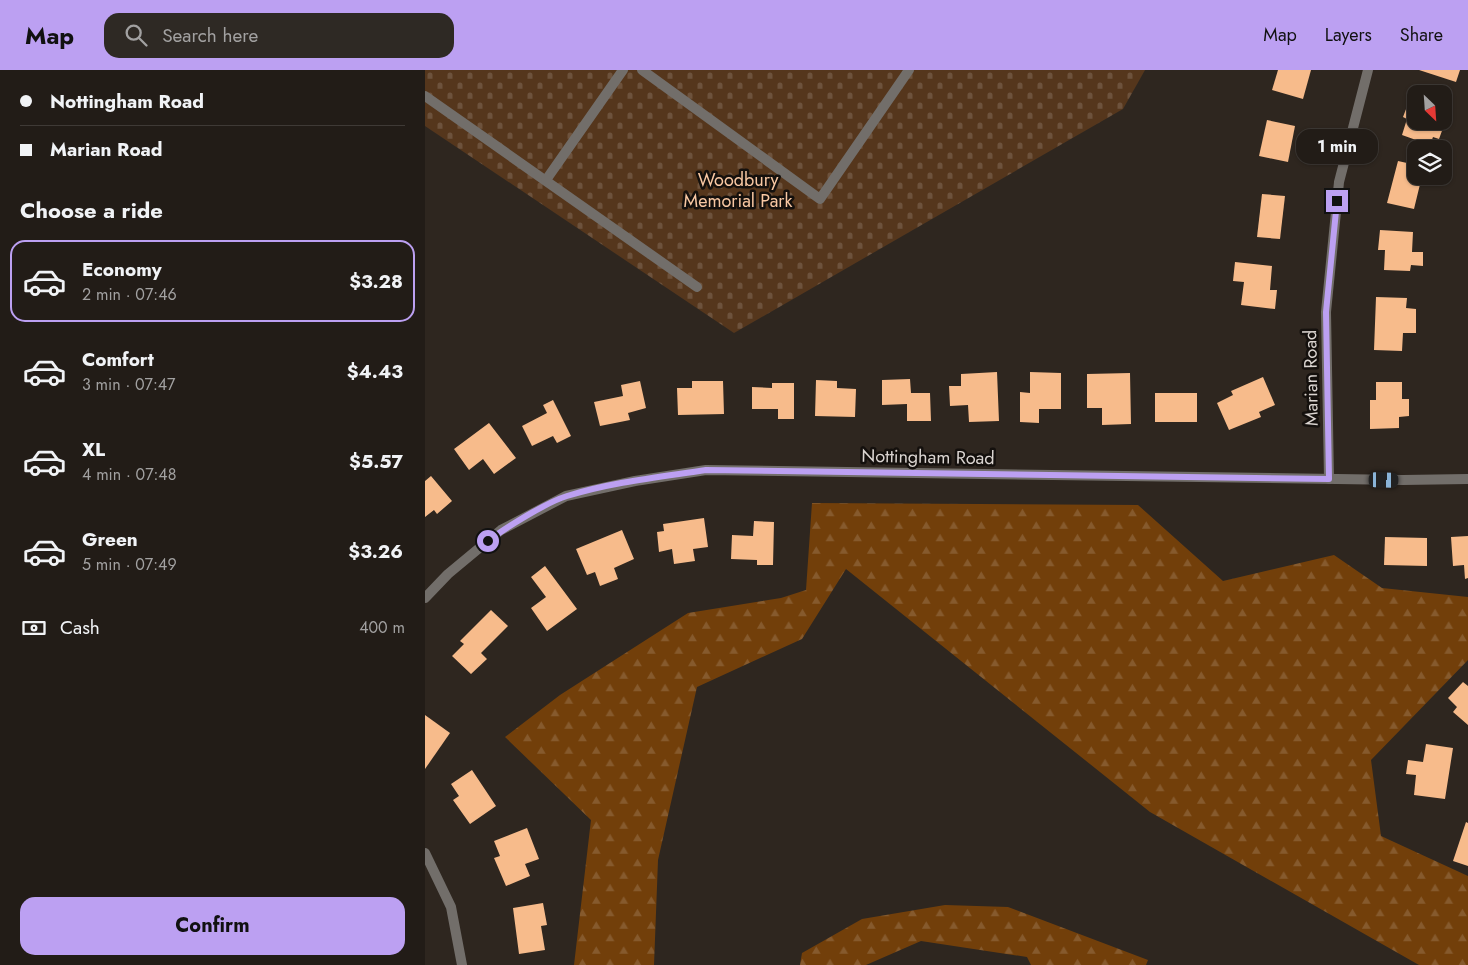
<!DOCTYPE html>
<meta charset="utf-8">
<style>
:root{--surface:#221c17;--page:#2e2924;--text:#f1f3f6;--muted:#a2a1a1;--line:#3f3a36;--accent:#bca0f2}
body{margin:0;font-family:Jost,sans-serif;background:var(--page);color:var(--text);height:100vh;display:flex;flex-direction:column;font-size:19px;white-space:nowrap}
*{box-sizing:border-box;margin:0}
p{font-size:16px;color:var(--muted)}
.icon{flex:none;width:28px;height:28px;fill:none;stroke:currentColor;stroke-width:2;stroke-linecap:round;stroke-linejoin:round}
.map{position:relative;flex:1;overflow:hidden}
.sheet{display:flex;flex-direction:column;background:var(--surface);width:425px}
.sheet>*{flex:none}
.top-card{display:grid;align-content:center;height:110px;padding:0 20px;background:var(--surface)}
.needle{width:32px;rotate:155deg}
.tools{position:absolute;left:982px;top:15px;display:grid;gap:10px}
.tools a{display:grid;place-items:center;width:45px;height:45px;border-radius:10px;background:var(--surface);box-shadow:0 1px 4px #0004,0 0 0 1px var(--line);font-size:25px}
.end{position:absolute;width:22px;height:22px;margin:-11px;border:6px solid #bca0f2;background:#111;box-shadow:0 0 0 2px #111}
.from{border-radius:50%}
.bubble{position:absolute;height:35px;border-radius:15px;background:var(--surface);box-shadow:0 1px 4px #0004,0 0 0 1px var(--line);font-size:16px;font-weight:700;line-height:35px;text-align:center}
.car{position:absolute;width:15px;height:30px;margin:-15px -8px;border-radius:6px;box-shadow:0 0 4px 1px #0007;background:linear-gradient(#222 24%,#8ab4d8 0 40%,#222 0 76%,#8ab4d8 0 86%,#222 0)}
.top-card b{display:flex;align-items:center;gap:18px;height:48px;font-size:19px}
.top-card b+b{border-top:1px solid var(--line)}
.top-card i{width:12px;height:12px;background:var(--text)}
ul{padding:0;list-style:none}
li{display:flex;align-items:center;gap:15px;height:82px;margin:0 10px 8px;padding:0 10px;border:2px solid transparent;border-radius:15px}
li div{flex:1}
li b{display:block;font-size:19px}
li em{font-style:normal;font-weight:700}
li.current{border-color:var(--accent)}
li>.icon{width:45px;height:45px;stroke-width:1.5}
h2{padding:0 20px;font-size:22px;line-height:60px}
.pay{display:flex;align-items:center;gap:12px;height:55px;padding:0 20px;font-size:19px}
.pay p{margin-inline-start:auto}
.button{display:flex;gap:10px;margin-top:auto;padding:10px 20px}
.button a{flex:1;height:58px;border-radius:15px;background:var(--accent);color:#111;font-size:20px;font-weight:700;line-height:58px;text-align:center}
header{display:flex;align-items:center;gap:30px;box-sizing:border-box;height:70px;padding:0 25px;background:var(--accent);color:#111}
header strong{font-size:24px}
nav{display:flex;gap:28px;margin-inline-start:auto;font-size:18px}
.search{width:350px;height:45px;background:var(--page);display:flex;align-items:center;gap:12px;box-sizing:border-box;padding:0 18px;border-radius:15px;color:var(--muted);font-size:19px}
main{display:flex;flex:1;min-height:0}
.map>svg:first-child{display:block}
.forest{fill:url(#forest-firs)}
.cemetery{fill:url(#cemetery-stones)}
.building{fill:#f7bb8b}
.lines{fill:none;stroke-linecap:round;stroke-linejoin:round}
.lane{stroke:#726e6a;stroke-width:10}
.street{stroke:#726e6a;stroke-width:10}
.route{stroke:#bca0f2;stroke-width:6}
.labels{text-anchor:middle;stroke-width:5;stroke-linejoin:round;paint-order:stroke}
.park-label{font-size:18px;fill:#f9c8a3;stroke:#14100d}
.street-label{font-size:18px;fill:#dbd5d1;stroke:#14100d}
</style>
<header>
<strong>Map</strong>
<div class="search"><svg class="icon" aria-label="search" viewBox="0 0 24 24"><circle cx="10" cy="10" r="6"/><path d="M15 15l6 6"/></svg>Search here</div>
<nav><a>Map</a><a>Layers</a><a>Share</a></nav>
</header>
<main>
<section class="sheet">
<div class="top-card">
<b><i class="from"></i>Nottingham Road</b>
<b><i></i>Marian Road</b>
</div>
<h2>Choose a ride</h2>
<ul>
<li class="current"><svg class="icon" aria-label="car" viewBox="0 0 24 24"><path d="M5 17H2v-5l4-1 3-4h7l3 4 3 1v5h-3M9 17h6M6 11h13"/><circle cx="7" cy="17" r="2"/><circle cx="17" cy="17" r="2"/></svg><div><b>Economy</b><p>2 min · 07:46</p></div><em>$3.28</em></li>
<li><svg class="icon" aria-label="car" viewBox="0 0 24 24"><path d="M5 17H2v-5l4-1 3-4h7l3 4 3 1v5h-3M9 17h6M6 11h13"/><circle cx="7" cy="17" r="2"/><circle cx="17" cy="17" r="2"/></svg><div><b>Comfort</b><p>3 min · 07:47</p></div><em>$4.43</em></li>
<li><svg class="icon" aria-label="car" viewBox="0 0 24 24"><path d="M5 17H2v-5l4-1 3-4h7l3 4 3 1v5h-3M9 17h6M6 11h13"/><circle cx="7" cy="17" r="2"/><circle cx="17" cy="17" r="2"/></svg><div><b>XL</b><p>4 min · 07:48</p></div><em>$5.57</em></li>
<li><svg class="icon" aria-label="car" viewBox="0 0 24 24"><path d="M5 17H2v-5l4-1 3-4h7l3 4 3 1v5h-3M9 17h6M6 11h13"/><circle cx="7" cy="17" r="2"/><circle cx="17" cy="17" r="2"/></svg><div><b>Green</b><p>5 min · 07:49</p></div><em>$3.26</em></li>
</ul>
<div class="pay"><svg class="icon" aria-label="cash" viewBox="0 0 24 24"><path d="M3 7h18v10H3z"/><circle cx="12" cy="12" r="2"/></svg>Cash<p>400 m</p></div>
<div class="button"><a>Confirm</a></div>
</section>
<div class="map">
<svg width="1043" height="895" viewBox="0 0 1043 895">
<defs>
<pattern id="forest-firs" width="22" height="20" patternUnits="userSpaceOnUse" patternTransform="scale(1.25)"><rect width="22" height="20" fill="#723f0a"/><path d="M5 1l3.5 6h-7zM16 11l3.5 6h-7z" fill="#865a2d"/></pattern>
<pattern id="cemetery-stones" width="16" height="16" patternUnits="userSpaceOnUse" patternTransform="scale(1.25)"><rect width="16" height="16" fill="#55361c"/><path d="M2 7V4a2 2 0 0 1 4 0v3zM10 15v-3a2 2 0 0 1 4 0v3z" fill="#6d523c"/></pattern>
</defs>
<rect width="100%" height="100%" fill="#2e261f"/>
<!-- forest -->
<g class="forest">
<polygon points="387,433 713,435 798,511 909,485 957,518 1043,527 1043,590 946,690 956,766 1043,806 1043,895 994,895 725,742 421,499 377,569 272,617 233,790 229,895 149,895 166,750 80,667 135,625 263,543 356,528 381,520"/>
<polygon points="520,835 583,837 723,890 721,895 606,895 602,887 496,871 441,895 375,895 377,883 437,849"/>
</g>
<!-- cemetery -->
<polygon class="cemetery" points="0,0 720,0 698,39 309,263 0,56"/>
<!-- building -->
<g class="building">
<polygon points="853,0 886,0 878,29 847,20"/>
<polygon points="994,0 1035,0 1031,12"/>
<polygon points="986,26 991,28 991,51 1009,51 1008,54 1018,58 1014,69 1008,67 1005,75 977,65 982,49 978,47"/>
<polygon points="842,50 870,56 863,92 834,86"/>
<polygon points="973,91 991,95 991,106 997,106 989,139 962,133"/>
<polygon points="837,124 860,126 855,169 832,167"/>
<polygon points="955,160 988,162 987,182 998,182 998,196 986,195 985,201 959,200 960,180 953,180"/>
<polygon points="810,192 847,196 845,220 852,220 850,239 816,235 819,212 808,211"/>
<polygon points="951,227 982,228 981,238 991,239 991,263 978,263 977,281 949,280"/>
<polygon points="572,302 574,351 544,352 543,335 525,336 524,316 536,316 536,304"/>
<polygon points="605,302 636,303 636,339 614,339 614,353 595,352 595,322 605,323"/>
<polygon points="705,303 706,354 677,355 677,338 662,338 662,304"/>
<polygon points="838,307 850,335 834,342 836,347 804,360 792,333 808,325 806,321"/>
<polygon points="485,309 486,323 505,323 506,351 482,351 482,334 457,335 457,310"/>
<polygon points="391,310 412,311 412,318 431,319 430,347 390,346"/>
<polygon points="215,311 221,338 203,343 205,350 175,356 169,332 198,326 196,315"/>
<polygon points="267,311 298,311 299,344 253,345 252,318 267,318"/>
<polygon points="951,312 977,312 977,329 984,329 984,346 974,347 974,358 945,359 945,330 951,330"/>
<polygon points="347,313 369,313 369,349 353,349 353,339 327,339 327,317 347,318"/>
<rect x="730" y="323" width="42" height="29"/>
<polygon points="128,330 146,366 132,373 128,366 107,376 97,356 122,343 118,335"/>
<polygon points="64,353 91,388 69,404 58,389 44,400 29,379"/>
<polygon points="6,406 27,431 12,444 9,440 0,447 0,411"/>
<polygon points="279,448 283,477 268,479 270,491 249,494 247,479 234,482 232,462 239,461 238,454"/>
<polygon points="329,451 349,452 348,495 332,495 332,490 306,489 307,465 328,466"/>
<polygon points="197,460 209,489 189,498 193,509 175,516 170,502 162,505 151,479"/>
<polygon points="1043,466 1043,508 1040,509 1039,495 1028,496 1026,467"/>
<polygon points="960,467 1002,468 1002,496 959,495"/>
<polygon points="120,496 152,539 122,561 106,538 121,527 106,507"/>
<polygon points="66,540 83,556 56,583 62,589 46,604 27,586 39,574 35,571"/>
<polygon points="1038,612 1043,616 1043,655 1028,642 1032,637 1023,628"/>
<polygon points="0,645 25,663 0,699"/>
<polygon points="1001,674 1028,678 1020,729 989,725 991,705 981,704 983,690 998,692"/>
<polygon points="47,700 71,736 45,754 28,730 34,726 26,714"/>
<polygon points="1041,752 1043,753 1043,796 1028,791"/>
<polygon points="102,758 114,789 100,794 105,806 81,816 69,788 75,786 69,771"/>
<polygon points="118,833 122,855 116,856 120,880 94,884 88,838"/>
</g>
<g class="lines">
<!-- lane -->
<g class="lane">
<polyline points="217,0 395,129 484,0"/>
<polyline points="0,26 272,217"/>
<polyline points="121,110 198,0"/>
</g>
<!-- street -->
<g class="street">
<polyline points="904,409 901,242 914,112 943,0"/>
<polyline points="0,528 23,504 76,460 141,426 210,411 281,400 978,410 1043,409"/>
<polyline points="0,783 26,837 37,895"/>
</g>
</g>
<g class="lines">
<!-- route -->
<path class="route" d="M63,471c17,-13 59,-39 79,-45 45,-14 93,-19 139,-26l623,9 -3,-167 11,-111"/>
</g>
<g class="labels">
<!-- park labels -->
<g class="park-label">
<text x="313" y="116">Woodbury<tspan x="313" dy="21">Memorial Park</tspan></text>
</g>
<!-- street labels -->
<g class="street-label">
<text transform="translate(886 308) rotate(-91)" y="6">Marian Road</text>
<text transform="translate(503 387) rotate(1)" y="6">Nottingham Road</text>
</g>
</g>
</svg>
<div class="tools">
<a><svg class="needle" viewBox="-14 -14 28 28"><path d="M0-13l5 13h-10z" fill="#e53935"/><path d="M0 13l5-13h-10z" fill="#a2a1a1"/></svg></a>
<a><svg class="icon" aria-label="layers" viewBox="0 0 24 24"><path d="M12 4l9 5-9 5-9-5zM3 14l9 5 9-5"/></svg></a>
</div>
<i class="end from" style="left:63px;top:471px"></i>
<i class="end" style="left:912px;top:131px"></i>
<div class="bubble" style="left:871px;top:59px;width:82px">1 min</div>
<i class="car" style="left:959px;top:410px;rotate:91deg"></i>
</div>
</main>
